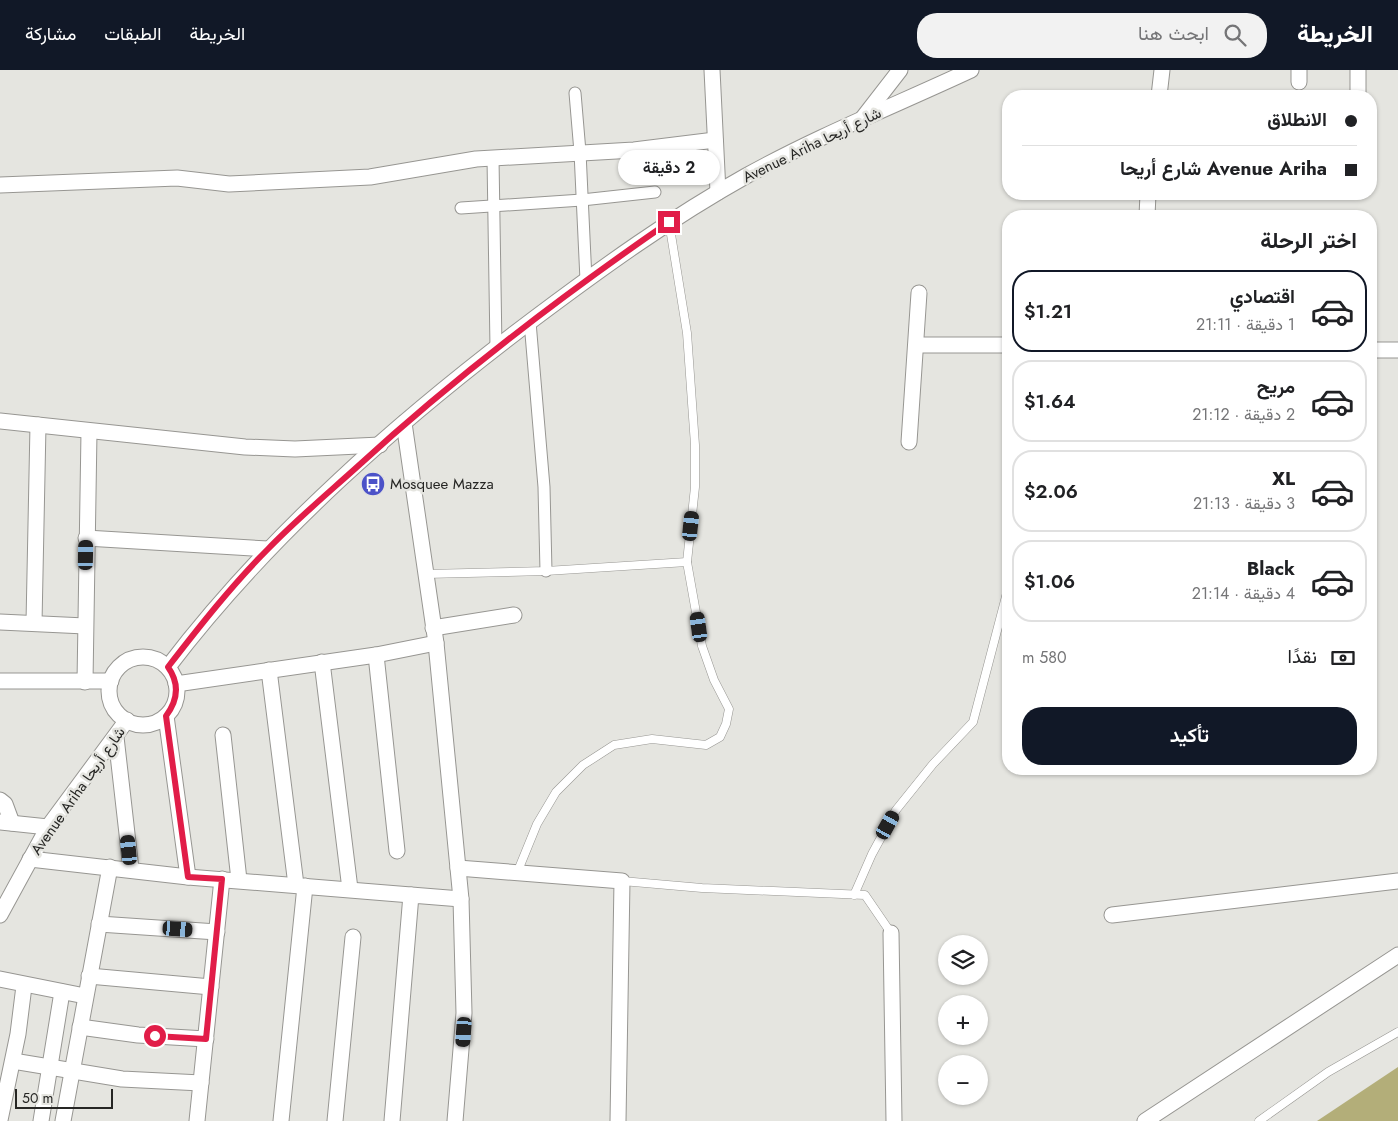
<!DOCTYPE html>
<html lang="ar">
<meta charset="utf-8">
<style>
:root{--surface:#fff;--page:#f2f2f2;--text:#202124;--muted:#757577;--line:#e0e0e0;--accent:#111827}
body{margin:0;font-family:Jost,Vazirmatn,sans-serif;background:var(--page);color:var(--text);direction:rtl;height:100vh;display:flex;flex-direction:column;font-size:19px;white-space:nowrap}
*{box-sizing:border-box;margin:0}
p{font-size:16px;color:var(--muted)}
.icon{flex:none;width:28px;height:28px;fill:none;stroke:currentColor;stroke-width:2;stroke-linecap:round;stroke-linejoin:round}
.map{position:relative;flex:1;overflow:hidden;direction:ltr}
.side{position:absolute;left:1002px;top:140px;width:375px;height:565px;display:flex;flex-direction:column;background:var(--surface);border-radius:20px;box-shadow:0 1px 4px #0004;direction:rtl}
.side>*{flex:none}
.guide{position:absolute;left:1002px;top:20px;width:375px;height:110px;border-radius:20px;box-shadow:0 1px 4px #0004;direction:rtl;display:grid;align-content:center;height:110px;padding:0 20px;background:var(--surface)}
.buttons{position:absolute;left:938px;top:865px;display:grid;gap:10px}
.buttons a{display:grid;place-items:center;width:50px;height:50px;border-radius:50%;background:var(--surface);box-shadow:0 1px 4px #0004;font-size:25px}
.scale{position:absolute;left:15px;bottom:12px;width:98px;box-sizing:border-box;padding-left:5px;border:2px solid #262624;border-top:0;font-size:14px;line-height:18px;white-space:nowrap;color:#262624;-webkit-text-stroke:4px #e5e5e0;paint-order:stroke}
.end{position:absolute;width:22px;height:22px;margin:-11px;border:6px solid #e11d48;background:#fff;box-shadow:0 0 0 2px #fff}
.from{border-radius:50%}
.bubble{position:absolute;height:35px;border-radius:18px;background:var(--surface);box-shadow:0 1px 4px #0004;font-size:16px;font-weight:600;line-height:35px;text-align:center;direction:rtl}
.car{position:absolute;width:15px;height:30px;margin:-15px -8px;border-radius:6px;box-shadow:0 0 4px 1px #0007;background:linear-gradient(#222 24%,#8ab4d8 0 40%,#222 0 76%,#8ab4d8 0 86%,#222 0)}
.guide b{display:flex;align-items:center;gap:18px;height:48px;font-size:19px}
.guide b+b{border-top:1px solid var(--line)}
.guide i{width:12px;height:12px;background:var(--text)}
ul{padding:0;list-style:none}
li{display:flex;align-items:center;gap:15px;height:82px;margin:0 10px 8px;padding:0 10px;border:2px solid var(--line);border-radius:20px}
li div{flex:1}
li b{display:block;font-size:19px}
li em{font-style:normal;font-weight:600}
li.on{border-color:var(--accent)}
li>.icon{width:45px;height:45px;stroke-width:1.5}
h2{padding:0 20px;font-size:22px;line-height:60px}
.pay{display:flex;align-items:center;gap:12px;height:55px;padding:0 20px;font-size:19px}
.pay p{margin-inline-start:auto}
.button{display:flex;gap:10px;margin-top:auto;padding:10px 20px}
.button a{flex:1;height:58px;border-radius:20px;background:var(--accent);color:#fff;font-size:20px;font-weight:600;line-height:58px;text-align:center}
header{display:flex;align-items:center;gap:30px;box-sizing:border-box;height:70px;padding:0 25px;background:var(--accent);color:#fff}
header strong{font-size:24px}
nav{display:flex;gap:28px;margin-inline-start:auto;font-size:18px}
.search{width:350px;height:45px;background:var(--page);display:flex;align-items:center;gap:12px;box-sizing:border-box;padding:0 18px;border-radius:20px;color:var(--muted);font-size:19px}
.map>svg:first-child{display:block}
.forest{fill:#b3ae79}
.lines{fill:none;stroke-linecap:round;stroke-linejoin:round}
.service-casing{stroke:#979692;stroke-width:9}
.pedestrian-casing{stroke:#979692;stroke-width:13}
.minor-casing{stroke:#979692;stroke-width:17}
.service{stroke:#fff;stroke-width:8}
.pedestrian{stroke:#fff;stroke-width:11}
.minor{stroke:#fff;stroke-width:15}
.route{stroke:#e11d48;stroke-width:6}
.labels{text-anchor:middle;stroke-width:5;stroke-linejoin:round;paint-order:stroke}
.street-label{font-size:15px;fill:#262624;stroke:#e5e5e0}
.poi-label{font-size:15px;fill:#262624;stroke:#e5e5e0;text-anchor:start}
</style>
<header>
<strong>الخريطة</strong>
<div class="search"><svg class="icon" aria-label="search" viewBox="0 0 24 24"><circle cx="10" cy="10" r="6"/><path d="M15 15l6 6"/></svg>ابحث هنا</div>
<nav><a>الخريطة</a><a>الطبقات</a><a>مشاركة</a></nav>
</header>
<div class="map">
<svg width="1398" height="1051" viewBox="0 0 1398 1051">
<rect width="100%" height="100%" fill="#e5e5e0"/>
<!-- forest -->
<polygon class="forest" points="1398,997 1398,1051 1317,1051"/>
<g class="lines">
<!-- service casing -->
<g class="service-casing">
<g id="service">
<polyline points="426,504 546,501 687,492"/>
<polyline points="517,803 537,754 556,722 583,695 614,675 652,669 706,675 720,667 726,654 729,639 714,610 702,576 687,492 695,417 695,375 687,263 669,152"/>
<polyline points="622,811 702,818 865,825 891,863"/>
<polyline points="854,825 872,784 896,740 933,694 973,652 1009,515"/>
<polyline points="1259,1051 1328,1002 1398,962"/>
</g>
</g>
<!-- pedestrian casing -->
<g class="pedestrian-casing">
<g id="pedestrian">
<polyline points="575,23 580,82 586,210"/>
<polyline points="493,88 496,278"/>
<polyline points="461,138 582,130 655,122"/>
<polyline points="530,252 544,417 546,501"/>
</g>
</g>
<!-- minor casing -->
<g class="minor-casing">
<g id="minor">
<polyline points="712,0 718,122"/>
<polyline points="1299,0 1299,12"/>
<polyline points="1358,0 1358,22"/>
<polyline points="1159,26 1162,0"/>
<polyline points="862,49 900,0"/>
<polyline points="0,115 177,108 229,114 370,107 476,89 634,80 715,70"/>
<polyline points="1147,146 1148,124"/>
<polyline points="917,275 1009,275"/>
<polyline points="1371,280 1398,280"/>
<polyline points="0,351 245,377 295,379 380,375"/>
<polyline points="404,353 436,573 461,829 464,943 455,1051"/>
<polyline points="909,372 919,223"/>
<polyline points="86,468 268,479"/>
<polyline points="0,552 85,556"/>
<polyline points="34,553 38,355"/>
<polyline points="433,558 514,545"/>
<polyline points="376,585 397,781"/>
<circle cx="143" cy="621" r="34"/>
<polyline points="322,592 350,819"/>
<path d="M168,597c102,-134 233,-248 367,-349 68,-51 136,-100 211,-142 72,-40 150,-71 225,-106"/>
<polyline points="269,600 296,815"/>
<polyline points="0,611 111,611"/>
<polyline points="85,612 89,362"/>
<polyline points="176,614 376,585 436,573"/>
<polyline points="166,646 188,807"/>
<polyline points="223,665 239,810"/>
<polyline points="116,667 131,799"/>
<polyline points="0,730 5,734 12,753"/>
<polyline points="0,752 48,757"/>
<polyline points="30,789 188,807 411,825"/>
<polyline points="458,798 622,811 618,1051"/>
<polyline points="0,845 48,757 127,650"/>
<polyline points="1112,845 1398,811"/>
<polyline points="99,854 217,862"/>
<polyline points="891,863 894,1051"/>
<polyline points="89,906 211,917"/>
<polyline points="0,909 85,926"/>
<polyline points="80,957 138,965 206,969"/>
<polyline points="13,991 122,1009 201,1013"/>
<polyline points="0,1050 18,964 24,916"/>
<polyline points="41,1051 62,922"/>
<polyline points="63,1051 110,797"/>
<polyline points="197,1051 222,809"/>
<polyline points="281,1051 305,816"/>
<polyline points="335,1051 353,867"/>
<polyline points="392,1051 411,825 461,829"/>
<polyline points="1145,1051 1398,885"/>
</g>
</g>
<!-- service -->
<use href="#service" class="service"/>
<!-- pedestrian -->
<use href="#pedestrian" class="pedestrian"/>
<!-- minor -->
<use href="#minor" class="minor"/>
</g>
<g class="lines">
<!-- route -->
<path class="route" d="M155,966l51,3 16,-160 -34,-2 -22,-161c12,-16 14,-32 2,-49 31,-40 64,-82 100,-118 28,-29 59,-55 89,-82 98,-90 203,-170 312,-245"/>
</g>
<!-- icons -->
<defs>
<g id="bus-disc" transform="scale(1.25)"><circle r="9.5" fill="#4c52c8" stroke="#e5e5e0"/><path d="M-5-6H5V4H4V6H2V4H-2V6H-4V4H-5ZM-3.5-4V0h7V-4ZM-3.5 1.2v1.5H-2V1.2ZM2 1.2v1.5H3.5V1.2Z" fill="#fff"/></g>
</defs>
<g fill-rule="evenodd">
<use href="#bus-disc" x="373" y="414"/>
</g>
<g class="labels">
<!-- street labels -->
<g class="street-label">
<text transform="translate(812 75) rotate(-26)" y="5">Avenue Ariha شارع أريحا</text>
<text transform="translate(78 721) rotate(-55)" y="5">Avenue Ariha شارع أريحا</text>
</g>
<!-- poi labels -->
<g class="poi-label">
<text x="390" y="419">Mosquee Mazza</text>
</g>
</g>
</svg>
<div class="buttons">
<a><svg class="icon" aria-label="layers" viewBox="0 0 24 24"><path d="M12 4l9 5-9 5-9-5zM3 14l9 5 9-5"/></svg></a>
<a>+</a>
<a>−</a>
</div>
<div class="scale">50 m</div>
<i class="end from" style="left:155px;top:966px"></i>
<i class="end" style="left:669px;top:152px"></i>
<div class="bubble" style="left:618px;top:80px;width:102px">2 دقيقة</div>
<i class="car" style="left:691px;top:456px;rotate:6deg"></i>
<i class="car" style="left:86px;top:485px;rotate:1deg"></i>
<i class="car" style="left:699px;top:557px;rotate:352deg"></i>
<i class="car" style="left:888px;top:755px;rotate:29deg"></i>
<i class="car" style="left:129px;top:780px;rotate:354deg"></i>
<i class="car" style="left:178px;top:859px;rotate:94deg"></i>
<i class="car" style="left:464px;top:962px;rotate:184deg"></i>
<div class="guide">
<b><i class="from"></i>الانطلاق</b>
<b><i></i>Avenue Ariha شارع أريحا</b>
</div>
<section class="side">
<h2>اختر الرحلة</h2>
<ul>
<li class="on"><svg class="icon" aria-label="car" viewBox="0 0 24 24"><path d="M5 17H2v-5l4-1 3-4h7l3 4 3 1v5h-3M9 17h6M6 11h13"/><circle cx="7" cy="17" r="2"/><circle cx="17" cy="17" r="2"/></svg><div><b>اقتصادي</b><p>1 دقيقة · 21:11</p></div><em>$1.21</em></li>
<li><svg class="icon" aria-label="car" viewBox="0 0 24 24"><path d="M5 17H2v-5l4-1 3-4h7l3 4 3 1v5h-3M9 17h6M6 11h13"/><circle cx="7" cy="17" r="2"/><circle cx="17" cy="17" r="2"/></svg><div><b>مريح</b><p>2 دقيقة · 21:12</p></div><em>$1.64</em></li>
<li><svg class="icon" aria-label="car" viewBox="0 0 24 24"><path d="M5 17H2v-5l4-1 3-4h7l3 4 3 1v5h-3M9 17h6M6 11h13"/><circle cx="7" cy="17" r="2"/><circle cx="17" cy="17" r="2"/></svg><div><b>XL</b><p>3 دقيقة · 21:13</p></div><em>$2.06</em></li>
<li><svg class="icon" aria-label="car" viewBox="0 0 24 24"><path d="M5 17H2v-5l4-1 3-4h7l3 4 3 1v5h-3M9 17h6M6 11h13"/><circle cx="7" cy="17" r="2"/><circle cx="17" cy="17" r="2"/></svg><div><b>Black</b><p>4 دقيقة · 21:14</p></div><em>$1.06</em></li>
</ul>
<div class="pay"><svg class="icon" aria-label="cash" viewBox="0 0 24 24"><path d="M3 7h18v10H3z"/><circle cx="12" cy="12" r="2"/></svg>نقدًا<p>580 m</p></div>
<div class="button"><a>تأكيد</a></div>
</section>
</div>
